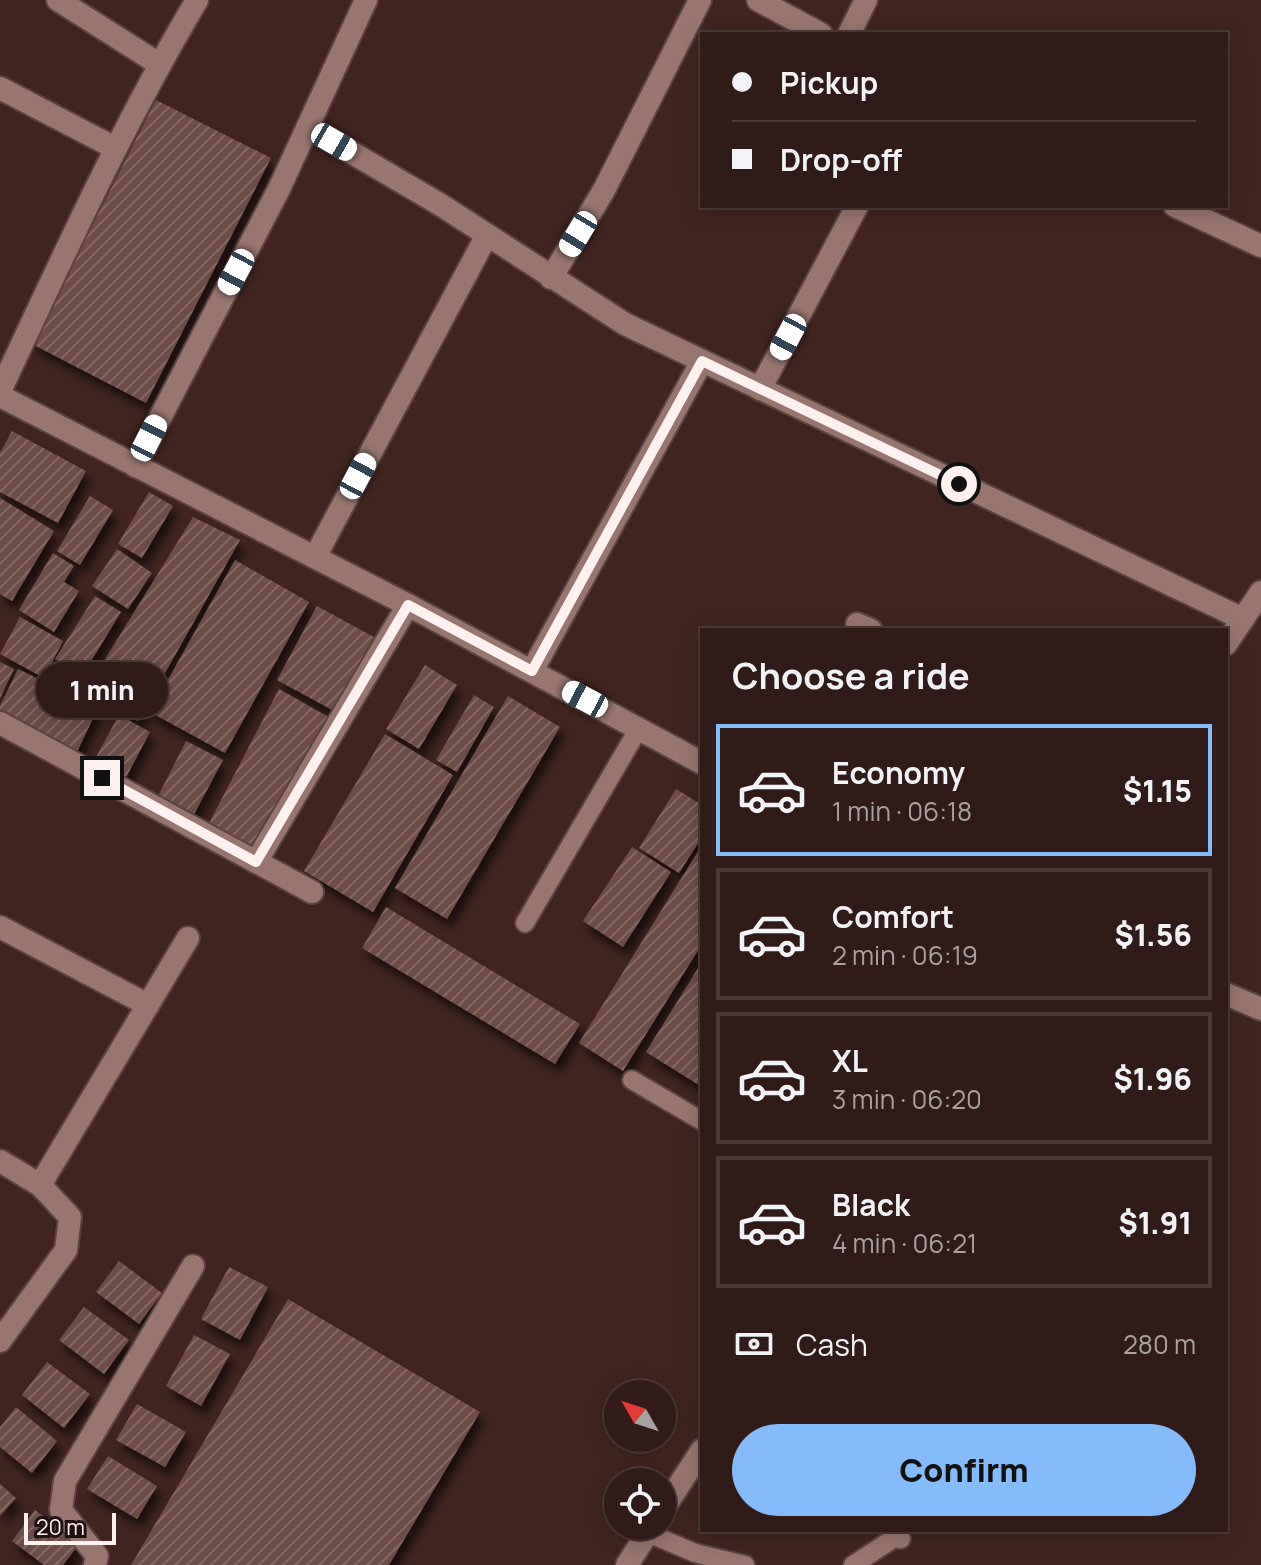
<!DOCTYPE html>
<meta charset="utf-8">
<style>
:root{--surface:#311b18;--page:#3d2825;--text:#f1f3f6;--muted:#a8a1a2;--line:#4c3937;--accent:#84bcfb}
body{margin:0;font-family:Manrope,sans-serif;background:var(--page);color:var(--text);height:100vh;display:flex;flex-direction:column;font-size:30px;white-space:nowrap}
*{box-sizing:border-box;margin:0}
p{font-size:26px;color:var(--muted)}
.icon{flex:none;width:44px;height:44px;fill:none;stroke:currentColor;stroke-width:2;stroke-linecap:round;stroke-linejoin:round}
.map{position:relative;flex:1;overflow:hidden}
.drawer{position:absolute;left:700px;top:628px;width:528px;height:904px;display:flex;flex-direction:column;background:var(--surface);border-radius:0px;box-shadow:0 4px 20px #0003,0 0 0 2px var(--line)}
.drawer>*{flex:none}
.banner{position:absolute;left:700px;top:32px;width:528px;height:176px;border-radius:0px;box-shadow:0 4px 20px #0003,0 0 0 2px var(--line);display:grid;align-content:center;height:176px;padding:0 32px;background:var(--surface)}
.needle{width:52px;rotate:309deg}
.controls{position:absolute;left:604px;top:1380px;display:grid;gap:16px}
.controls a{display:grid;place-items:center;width:72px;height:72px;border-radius:50%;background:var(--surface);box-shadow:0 4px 20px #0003,0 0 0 2px var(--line);font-size:40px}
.scale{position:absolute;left:24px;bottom:20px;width:92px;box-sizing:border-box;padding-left:8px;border:4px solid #fdf1ef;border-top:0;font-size:22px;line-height:28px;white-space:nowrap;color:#fdf1ef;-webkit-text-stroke:6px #1e110f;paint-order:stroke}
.end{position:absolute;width:36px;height:36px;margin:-18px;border:10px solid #fdf1ef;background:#111;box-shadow:0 0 0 4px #111}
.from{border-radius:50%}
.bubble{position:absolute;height:56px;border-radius:28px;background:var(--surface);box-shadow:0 4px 20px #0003,0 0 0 2px var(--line);font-size:26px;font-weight:800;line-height:56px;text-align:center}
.car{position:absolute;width:24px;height:48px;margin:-24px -12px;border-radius:10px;box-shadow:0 0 6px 2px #0007;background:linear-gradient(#fff 24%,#345 0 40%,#fff 0 76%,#345 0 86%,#fff 0)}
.banner b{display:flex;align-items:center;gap:28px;height:76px;font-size:30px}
.banner b+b{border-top:2px solid var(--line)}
.banner i{width:20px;height:20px;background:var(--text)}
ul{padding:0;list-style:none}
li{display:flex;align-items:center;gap:24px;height:132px;margin:0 16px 12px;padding:0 16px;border:4px solid var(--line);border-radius:0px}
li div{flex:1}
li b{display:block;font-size:30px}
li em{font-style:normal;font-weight:800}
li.selected{border-color:var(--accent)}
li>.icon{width:72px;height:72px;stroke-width:1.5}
h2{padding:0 32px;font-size:36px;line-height:96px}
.pay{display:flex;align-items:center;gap:20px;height:88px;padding:0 32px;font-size:30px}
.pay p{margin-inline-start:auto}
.primary-button{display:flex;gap:16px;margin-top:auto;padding:16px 32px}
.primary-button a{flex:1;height:92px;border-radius:48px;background:var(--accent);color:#111;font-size:32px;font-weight:800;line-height:92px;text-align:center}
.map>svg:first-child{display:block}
.building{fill:url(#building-hatch);filter:url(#shadow)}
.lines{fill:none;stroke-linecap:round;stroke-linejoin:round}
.service-casing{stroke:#5a4340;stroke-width:22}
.minor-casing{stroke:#5a4340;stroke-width:26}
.service{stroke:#98756f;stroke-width:18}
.minor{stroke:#98756f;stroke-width:22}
.route{stroke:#fdf1ef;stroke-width:10}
</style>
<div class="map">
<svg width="1261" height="1565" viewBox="0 0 1261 1565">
<defs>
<pattern id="building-hatch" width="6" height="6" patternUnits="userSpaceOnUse" patternTransform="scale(2)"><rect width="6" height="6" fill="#6e4d48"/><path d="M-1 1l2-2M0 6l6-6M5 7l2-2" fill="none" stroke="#846763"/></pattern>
<filter id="shadow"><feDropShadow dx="5" dy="9" stdDeviation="4" flood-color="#0009"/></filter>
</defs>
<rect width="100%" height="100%" fill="#412420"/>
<!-- building -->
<g class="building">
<polygon points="156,100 271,158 146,403 32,344"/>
<polygon points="12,431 86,471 58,523 0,492 0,453"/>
<polygon points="149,492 173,506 142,558 118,544"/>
<polygon points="90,496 113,510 80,565 57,551"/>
<polygon points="0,498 54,531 12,601 0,594"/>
<polygon points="193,517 240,540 138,721 83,695"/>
<polygon points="117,549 152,573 128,609 92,586"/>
<polygon points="53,553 74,566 64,582 79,591 54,632 19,610"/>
<polygon points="235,560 309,602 225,753 150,712"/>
<polygon points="95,596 121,612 82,676 55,659"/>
<polygon points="317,606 374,637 334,711 277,680"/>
<polygon points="20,617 63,641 44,678 0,654"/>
<polygon points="0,662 14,669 0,698"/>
<polygon points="425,665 457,685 419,749 386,729"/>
<polygon points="18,669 98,708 75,756 0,719 0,706"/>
<polygon points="279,689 332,719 253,852 207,827"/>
<polygon points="474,695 494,707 457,772 436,760"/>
<polygon points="508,696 560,727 447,919 395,888"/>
<polygon points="119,715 150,732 122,785 90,768"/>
<polygon points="385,734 453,775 373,912 304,871"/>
<polygon points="186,741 223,760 190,822 154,804"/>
<polygon points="676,789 702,805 702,837 679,873 639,848"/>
<polygon points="702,845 702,944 623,1071 579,1043"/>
<polygon points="632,847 671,872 623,947 583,921"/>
<polygon points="386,907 580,1024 555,1064 362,948"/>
<polygon points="702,962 702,1087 646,1052"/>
<polygon points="119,1261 162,1293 139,1324 96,1292"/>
<polygon points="229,1267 268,1287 240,1340 201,1319"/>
<polygon points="288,1299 480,1412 389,1565 131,1565"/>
<polygon points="84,1307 129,1340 104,1374 59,1340"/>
<polygon points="194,1335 230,1354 201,1406 166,1386"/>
<polygon points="47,1362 90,1394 64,1428 22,1395"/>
<polygon points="137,1404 186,1432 165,1467 116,1440"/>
<polygon points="16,1407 57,1441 32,1473 0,1447 0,1427"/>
<polygon points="108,1456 157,1486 137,1519 87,1489"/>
<polygon points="0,1484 16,1498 0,1516"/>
<polygon points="35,1510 80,1543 63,1565 44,1565 12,1541"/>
</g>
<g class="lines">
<!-- service casing -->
<g class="service-casing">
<g id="service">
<polyline points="525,923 639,728"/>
<polyline points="632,1080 702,1121"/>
<polyline points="648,1533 695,1553 745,1565"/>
<polyline points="853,1565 894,1538 901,1539"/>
</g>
</g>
<!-- minor casing -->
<g class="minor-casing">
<g id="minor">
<polyline points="58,0 159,64"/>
<polyline points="758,0 821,34"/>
<polyline points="849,34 866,0"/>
<polyline points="0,88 115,148"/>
<polyline points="308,127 441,205 625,324 1243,619"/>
<polyline points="1175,206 1261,246"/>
<polyline points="551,278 604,190 700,0"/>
<polyline points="760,389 857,206"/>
<path d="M0,391c62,-132 122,-265 197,-391"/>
<polyline points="0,396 408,605 702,763"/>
<polyline points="135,466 279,189 366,0"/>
<polyline points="315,557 487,235"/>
<polyline points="857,624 871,630"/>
<polyline points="1226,644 1261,592"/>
<polyline points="532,671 702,361"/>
<polyline points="0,723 312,892"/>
<polyline points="256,862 408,605"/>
<polyline points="0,927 148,1005"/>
<polyline points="1226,994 1261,1009"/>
<polyline points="0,1161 40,1185 70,1217 66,1250 0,1341"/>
<polyline points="40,1185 188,938"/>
<polyline points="662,1511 702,1450"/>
<polyline points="95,1565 97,1556 61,1510 65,1481 193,1266"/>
<polyline points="627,1565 652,1526"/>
</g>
</g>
<!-- service -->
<use href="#service" class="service"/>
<!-- minor -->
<use href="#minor" class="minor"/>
</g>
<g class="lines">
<!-- route -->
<polyline class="route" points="102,778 256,862 408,605 532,671 702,361 959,484"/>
</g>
</svg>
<div class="controls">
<a><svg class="needle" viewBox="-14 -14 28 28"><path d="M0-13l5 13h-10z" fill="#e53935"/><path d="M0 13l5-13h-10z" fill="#a8a1a2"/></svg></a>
<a><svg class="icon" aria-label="locate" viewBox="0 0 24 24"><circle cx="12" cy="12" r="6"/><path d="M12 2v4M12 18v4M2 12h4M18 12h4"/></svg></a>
</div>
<div class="scale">20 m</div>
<i class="end from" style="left:959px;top:484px"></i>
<i class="end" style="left:102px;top:778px"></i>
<div class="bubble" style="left:36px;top:662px;width:132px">1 min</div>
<i class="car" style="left:334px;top:142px;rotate:120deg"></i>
<i class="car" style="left:578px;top:234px;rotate:211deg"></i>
<i class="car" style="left:236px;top:272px;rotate:208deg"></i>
<i class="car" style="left:788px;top:337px;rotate:208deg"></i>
<i class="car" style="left:149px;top:438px;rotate:27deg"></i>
<i class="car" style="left:358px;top:476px;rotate:28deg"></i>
<i class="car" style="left:585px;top:699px;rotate:298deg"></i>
<div class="banner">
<b><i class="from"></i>Pickup</b>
<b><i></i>Drop-off</b>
</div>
<section class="drawer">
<h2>Choose a ride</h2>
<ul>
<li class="selected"><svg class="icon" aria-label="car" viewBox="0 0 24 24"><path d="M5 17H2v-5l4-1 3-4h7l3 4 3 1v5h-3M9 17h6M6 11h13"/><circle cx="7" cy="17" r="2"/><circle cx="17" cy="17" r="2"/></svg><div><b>Economy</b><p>1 min · 06:18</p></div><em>$1.15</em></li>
<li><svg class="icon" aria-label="car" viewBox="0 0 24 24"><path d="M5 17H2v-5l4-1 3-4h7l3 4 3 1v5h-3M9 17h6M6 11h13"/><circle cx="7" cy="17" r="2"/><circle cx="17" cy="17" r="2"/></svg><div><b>Comfort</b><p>2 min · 06:19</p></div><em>$1.56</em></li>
<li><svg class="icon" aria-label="car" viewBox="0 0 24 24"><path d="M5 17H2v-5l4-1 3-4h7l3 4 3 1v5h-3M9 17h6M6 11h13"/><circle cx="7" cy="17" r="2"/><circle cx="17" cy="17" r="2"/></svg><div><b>XL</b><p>3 min · 06:20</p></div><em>$1.96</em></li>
<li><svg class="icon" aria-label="car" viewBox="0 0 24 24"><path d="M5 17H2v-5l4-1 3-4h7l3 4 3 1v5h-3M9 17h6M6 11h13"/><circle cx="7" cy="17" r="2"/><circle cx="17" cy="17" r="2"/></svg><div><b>Black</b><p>4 min · 06:21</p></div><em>$1.91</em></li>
</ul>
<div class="pay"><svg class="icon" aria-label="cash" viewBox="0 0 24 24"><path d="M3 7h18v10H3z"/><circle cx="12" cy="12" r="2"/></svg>Cash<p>280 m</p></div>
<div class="primary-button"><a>Confirm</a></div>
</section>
</div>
